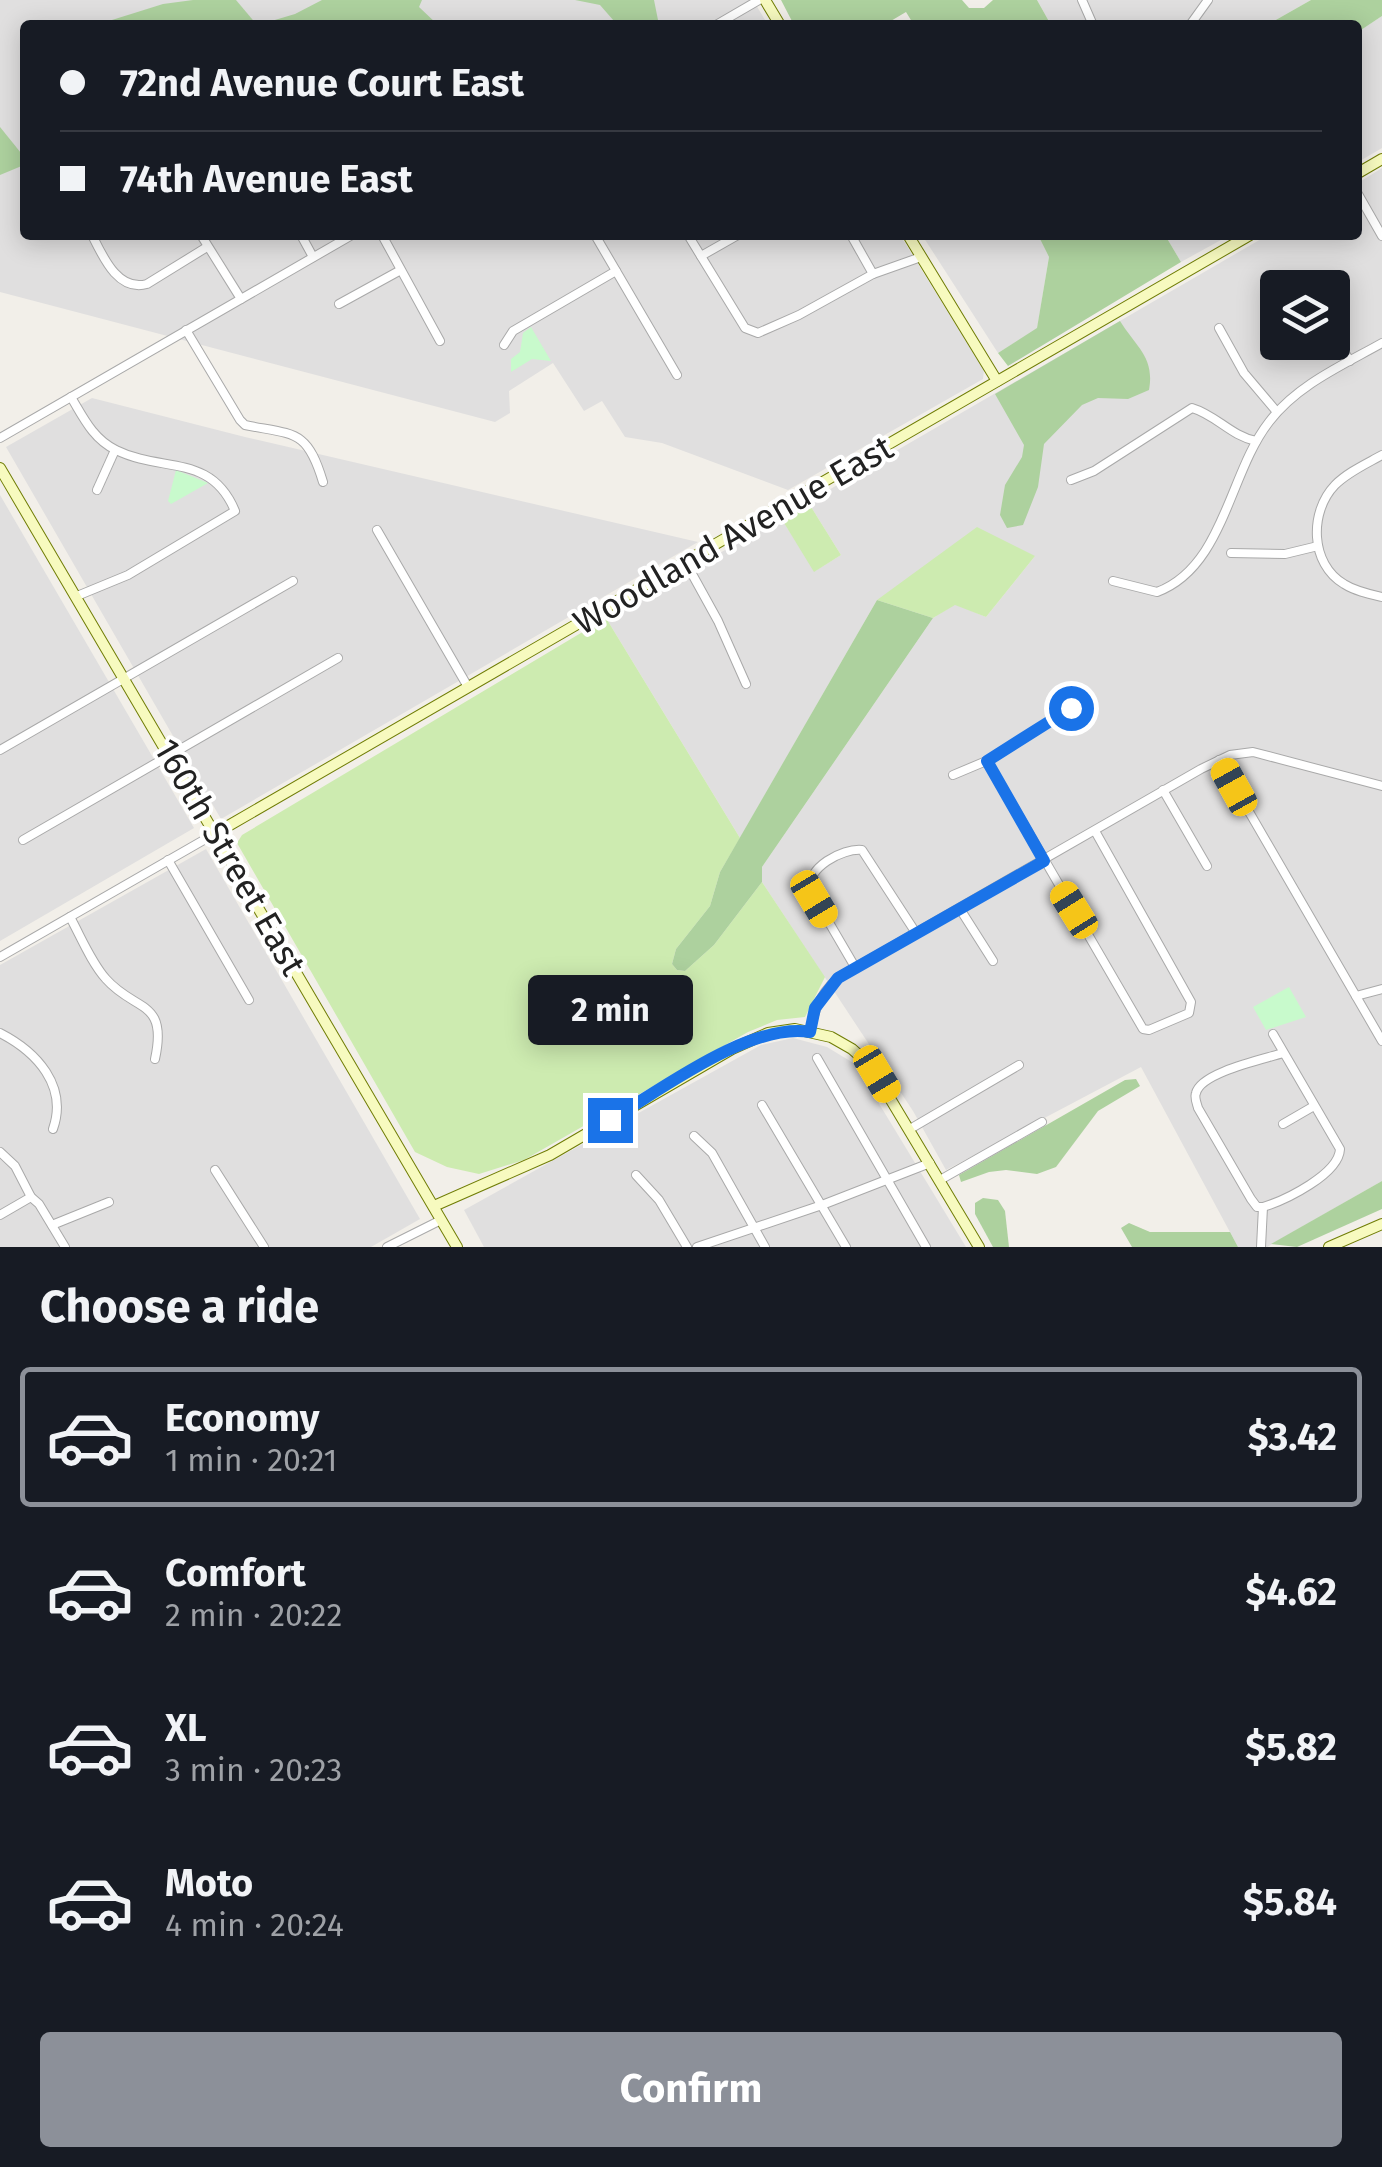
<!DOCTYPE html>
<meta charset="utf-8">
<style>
:root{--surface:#171b24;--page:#242831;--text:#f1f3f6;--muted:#9ea1a6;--line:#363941;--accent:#8c9099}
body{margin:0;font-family:"Fira Sans",sans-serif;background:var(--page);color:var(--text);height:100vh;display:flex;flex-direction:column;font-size:38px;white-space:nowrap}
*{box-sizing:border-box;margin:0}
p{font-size:32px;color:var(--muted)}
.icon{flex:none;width:55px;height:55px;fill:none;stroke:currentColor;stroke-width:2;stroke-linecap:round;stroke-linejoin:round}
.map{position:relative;height:1247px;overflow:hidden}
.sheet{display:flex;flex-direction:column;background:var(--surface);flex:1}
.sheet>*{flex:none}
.hud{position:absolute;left:20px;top:20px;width:1342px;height:220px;border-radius:10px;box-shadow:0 5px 25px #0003;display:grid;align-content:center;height:220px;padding:0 40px;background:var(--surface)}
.fabs{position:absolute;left:1260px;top:270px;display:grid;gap:20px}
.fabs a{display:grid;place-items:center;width:90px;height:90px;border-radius:10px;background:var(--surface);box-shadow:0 5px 25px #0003;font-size:50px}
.end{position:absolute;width:45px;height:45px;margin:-22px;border:12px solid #1a73e8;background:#fff;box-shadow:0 0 0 5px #fff}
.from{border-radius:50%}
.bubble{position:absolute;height:70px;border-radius:10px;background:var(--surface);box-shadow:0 5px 25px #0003;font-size:32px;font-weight:700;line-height:70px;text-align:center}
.car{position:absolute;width:30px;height:60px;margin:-30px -15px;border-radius:12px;box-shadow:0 0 8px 2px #0007;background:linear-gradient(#f5c518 24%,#345 0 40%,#f5c518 0 76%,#345 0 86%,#f5c518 0)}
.hud b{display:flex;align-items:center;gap:35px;height:95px;font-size:38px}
.hud b+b{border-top:2px solid var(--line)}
.hud i{width:25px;height:25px;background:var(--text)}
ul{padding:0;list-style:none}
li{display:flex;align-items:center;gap:30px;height:140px;margin:0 20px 15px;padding:0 20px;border:5px solid transparent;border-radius:10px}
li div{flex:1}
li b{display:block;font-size:38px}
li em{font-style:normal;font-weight:700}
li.current{border-color:var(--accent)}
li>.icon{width:90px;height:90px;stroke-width:1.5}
h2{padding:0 40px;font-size:45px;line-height:120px}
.primary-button{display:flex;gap:20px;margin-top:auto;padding:20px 40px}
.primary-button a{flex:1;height:115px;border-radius:10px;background:var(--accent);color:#fff;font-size:40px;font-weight:700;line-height:115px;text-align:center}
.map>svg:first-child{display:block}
.residential{fill:#e0dfdf;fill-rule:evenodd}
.grass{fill:#cdebb0}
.forest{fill:#add19e}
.park{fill:#c8facc}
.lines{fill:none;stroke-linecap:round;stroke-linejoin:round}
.street-casing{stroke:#a9a9a9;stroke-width:10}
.secondary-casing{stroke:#707d05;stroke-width:12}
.street{stroke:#fff;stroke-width:8}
.secondary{stroke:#f7fabf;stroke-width:10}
.route{stroke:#1a73e8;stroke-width:12}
.labels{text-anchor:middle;stroke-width:8;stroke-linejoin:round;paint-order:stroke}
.street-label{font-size:35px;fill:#222;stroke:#fff}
</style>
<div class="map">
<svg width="1382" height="1247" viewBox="0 0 1382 1247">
<rect width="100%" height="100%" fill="#f2efe9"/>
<!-- residential -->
<g class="residential">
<polygon points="0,0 753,0 768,25 25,25 25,235 900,235 984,370 983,379 788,490 662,443 625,437 602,401 584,411 553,363 509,391 510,413 495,422 0,292"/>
<polygon points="1037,0 1311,0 1267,25 1051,25"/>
<polygon points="1382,16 1382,148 1358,162 1358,32"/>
<path d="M1382,168v1013l-115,66h-29l-97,-180 -195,103 -33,-59 -151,-229v-15l171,-249 22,-14 31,13 49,-61 -158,44 -137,238 -134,-220 175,-100 34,53 26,-16 -33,-53 460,-267h90v-52zM1278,288h54v54h-54z"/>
<polygon points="922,235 1038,235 1049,257 1037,329 998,353"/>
<polygon points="1165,235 1230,235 1181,262"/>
<polygon points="92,398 245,437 698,542 221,819 6,447"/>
<polygon points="0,495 194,828 0,941"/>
<polygon points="206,849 420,1219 371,1247 0,1247 0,965"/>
<polygon points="793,1038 827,1047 855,1064 966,1247 484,1247 464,1210 761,1045"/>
</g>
<!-- grass -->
<g class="grass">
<polygon points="808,502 841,555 814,572 781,518"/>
<polygon points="977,527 1035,556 986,617 955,605 933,618 877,600"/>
<polygon points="606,618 740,838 720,872 710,906 676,949 672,964 677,970 685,971 714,945 762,882 825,977 805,1017 777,1020 748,1032 524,1160 479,1174 447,1167 415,1152 237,843 242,835"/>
</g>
<!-- forest -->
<g class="forest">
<polygon points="193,0 236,0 257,25 96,25 163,4"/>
<polygon points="322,0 422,0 419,7 438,25 258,25 295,14"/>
<polygon points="575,0 654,0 659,25 613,25 614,21 600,5"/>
<polygon points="781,0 962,0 969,8 984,8 993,0 1037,0 1051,25 914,25 906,12 884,25 794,25"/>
<polygon points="1311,0 1382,0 1382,16 1358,32 1358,25 1267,25"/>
<polygon points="0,127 21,153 24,165 0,175"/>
<polygon points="1038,235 1165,235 1181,262 1008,366 998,353 1037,328 1049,257"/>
<path d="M1120,321c16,26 35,36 29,69l-21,9 -30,-1 -16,7 -38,39 -6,43 -15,38 -16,3 -7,-13 5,-30 17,-28 2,-12 -29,-51z"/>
<polygon points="877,600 933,618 762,867 762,882 714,945 685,971 677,970 672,964 676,949 710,906 720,872"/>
<polygon points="1136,1079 1140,1086 1098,1111 1056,1167 1037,1174 1006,1170 989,1172 961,1182 959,1175 1125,1080"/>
<polygon points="1382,1181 1382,1209 1297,1247 1271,1244"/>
<polygon points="983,1198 998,1200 1005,1211 1009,1247 993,1247 975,1214 975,1203"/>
<polygon points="1129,1223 1150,1232 1230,1232 1238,1247 1132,1247 1121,1228"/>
</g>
<!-- park -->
<g class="park">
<polygon points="531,327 551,361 532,359 511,372 511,359 520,352 523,333"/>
<polygon points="176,470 208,483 171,504 168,501"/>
<polygon points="1289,987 1306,1017 1266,1030 1253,1007"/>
</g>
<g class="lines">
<!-- street casing -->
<g class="street-casing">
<g id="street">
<polyline points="1082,0 1093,25"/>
<polyline points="716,25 759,0"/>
<polyline points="1190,25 1208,0"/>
<polyline points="1358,194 1382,236"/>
<path d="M92,235c11,22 26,57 55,49l60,-37"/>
<polyline points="201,235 241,299"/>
<polyline points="301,235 313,257"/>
<polyline points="382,235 440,341"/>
<polyline points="595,235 677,375"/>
<polyline points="688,235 745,328 758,333 799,315 873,274 921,257"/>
<polyline points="851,235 873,274"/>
<polyline points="701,256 738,235"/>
<polyline points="1302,283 1305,288"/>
<polyline points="339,304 399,271"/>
<polyline points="1219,328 1244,373 1277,412"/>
<path d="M186,330l54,90 5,5c50,10 62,4 78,57"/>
<polyline points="1332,333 1350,361"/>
<polyline points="504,345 513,331 616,271"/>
<path d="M71,397c12,20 22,42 45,53 46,23 95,3 119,61l-107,64 -51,21"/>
<polyline points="0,438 352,235"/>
<path d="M1382,455c-16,9 -34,17 -47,30 -26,27 -25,79 9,99 11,7 25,10 38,13"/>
<path d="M1071,480l23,-9 98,-63c24,7 39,28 64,33"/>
<polyline points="97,490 115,450"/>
<polyline points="377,530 468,687"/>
<polyline points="1231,553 1285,554 1318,546"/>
<polyline points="686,563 718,621 746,684"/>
<path d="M1113,581l44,11c67,-25 72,-119 112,-170 28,-37 74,-57 113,-79"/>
<polyline points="0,750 293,581"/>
<polyline points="1219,760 1382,1041"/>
<polyline points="987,761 1143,1029 1149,1030 1189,1013 1191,1002 1095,831"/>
<polyline points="953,775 991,759 1071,708"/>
<polyline points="1163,790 1207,866"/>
<polyline points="23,840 338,658"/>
<polyline points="168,860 249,1000"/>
<polyline points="960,909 993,961"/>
<path d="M70,917c11,20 21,45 36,62 29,33 62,20 49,80"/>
<polyline points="0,957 216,833"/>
<path d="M855,967l-45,-77c-4,-22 32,-42 52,-40l54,83"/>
<polyline points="1356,996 1382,989"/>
<path d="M810,1031c5,-24 12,-42 34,-57l357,-205 29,-14 23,-3 129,34"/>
<path d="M0,1033c37,19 68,53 53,96"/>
<polyline points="817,1058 926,1247"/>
<polyline points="762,1105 846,1247"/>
<polyline points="1283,1124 1314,1106"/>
<polyline points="910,1129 1019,1065"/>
<polyline points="694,1136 712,1153 765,1247"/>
<polyline points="0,1152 15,1166 31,1197 39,1204 65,1247"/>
<polyline points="215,1170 264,1247"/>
<polyline points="636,1175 659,1200 687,1247"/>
<polyline points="940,1180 1042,1122"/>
<path d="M1263,1207h-6l-6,-8 -53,-91c-1,-4 -4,-11 -2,-15 5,-21 69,-34 87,-40"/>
<path d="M1263,1207c23,-7 76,-33 77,-58l-67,-115"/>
<polyline points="0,1215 31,1197"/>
<polyline points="52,1225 109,1202"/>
<polyline points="387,1247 441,1220"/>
<polyline points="697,1247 822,1205 930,1163"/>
<polyline points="1261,1247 1263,1207"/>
</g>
</g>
<!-- secondary casing -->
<g class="secondary-casing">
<g id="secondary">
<polyline points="765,0 780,25"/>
<polyline points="1358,173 1382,159"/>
<polyline points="908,235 997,381"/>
<polyline points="0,468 457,1247"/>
<polyline points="216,833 1250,235"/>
<polyline points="434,1206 550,1155 732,1049 768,1033 795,1029 831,1037 852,1049 870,1065 979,1247"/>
<polyline points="1329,1247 1382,1224"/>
</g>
</g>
<!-- street -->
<use href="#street" class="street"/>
<!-- secondary -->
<use href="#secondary" class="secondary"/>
</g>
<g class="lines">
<!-- route -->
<path class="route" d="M610,1120c51,-30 140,-98 200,-88l5,-24 23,-30 206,-117 -57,-100 84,-53"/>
</g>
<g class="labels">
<!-- street labels -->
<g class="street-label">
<text transform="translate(733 535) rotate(-30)" y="12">Woodland Avenue East</text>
<text transform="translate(230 857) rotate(60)" y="12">160th Street East</text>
</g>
</g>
</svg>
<div class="fabs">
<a><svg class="icon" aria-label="layers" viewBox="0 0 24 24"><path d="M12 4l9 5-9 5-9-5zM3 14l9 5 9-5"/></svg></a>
</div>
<i class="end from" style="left:1071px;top:708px"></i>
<i class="end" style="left:610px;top:1120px"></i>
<div class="bubble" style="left:528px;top:975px;width:165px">2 min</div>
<i class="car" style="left:1234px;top:787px;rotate:331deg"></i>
<i class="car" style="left:814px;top:899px;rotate:149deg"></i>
<i class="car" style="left:1074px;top:910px;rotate:328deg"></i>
<i class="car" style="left:877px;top:1074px;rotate:149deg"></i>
<div class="hud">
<b><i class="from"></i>72nd Avenue Court East</b>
<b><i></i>74th Avenue East</b>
</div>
</div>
<section class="sheet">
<h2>Choose a ride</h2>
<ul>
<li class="current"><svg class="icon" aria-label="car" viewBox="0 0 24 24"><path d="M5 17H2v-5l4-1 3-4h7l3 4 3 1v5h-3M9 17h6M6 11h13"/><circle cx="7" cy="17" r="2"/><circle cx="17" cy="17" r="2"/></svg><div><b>Economy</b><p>1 min · 20:21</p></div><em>$3.42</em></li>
<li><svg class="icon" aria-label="car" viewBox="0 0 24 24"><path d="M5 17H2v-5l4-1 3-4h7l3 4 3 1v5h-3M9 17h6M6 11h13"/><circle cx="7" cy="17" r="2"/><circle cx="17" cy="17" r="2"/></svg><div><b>Comfort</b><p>2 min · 20:22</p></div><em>$4.62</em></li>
<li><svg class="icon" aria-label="car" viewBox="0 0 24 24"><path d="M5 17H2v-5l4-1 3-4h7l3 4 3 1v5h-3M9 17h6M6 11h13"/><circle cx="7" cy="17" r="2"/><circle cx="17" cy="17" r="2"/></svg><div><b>XL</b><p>3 min · 20:23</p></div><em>$5.82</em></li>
<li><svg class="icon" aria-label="car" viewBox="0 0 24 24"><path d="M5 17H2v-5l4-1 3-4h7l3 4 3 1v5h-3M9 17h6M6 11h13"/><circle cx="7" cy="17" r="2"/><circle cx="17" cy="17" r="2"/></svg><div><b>Moto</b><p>4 min · 20:24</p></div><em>$5.84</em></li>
</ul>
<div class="primary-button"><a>Confirm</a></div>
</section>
